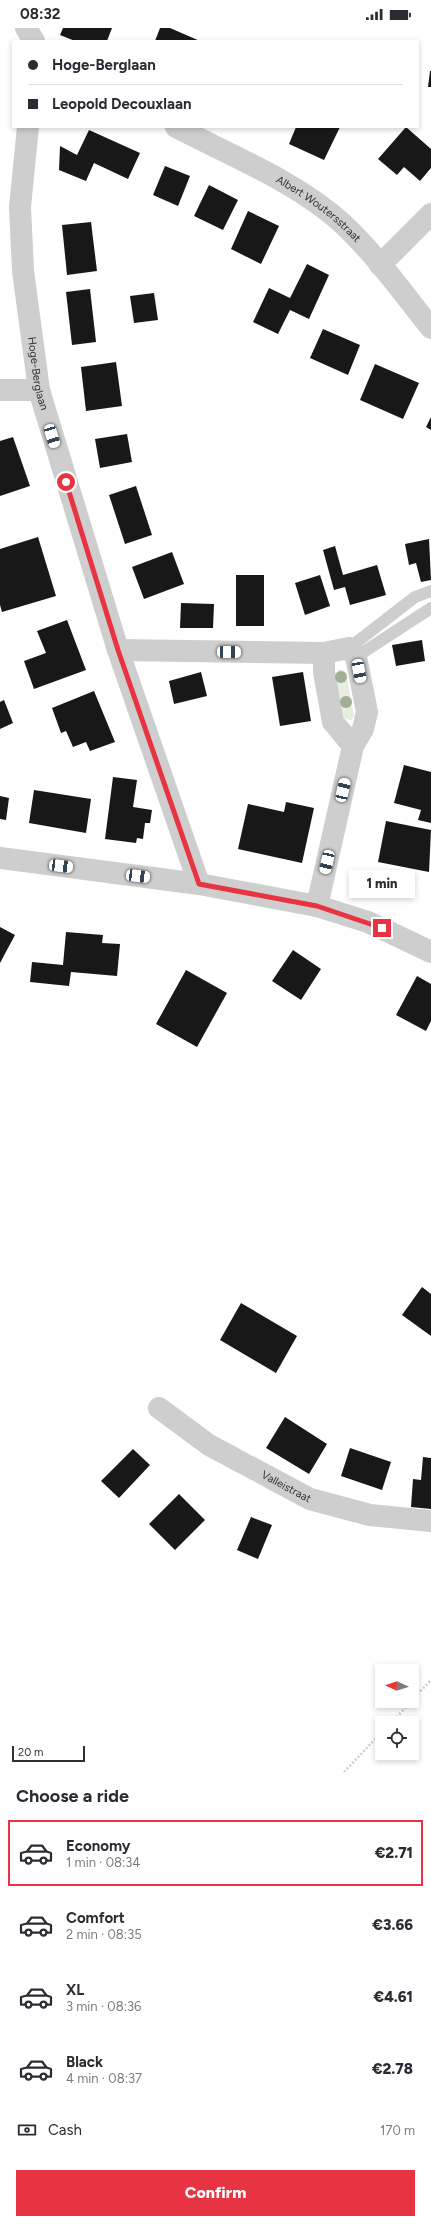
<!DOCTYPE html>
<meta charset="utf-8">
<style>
:root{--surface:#fff;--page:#f2f2f3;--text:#2b2b33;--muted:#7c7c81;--line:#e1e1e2;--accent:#e83342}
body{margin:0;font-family:Figtree,sans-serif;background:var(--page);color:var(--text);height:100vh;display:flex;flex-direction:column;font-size:15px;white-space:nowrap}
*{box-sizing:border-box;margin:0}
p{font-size:13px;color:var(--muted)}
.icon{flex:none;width:22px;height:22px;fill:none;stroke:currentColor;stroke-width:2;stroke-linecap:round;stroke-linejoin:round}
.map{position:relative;height:1744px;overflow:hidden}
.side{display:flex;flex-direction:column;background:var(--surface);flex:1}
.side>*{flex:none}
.banner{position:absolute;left:12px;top:12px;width:407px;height:88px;border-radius:0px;box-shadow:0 2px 6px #0003;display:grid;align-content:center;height:88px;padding:0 16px;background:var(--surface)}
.needle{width:26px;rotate:273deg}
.fabs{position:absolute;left:375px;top:1636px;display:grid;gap:8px}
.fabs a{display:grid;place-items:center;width:44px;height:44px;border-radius:0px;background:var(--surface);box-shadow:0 2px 6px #0003;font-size:20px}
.scale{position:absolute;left:12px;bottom:10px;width:73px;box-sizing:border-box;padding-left:4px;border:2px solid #313131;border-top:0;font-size:11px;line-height:14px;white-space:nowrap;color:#313131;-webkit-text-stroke:3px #fff;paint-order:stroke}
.end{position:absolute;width:18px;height:18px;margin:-9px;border:5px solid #e83342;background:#fff;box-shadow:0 0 0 2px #fff}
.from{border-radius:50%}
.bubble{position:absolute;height:28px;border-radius:0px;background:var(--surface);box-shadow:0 2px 6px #0003;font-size:13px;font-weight:800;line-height:28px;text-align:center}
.car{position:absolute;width:12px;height:24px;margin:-12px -6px;border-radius:5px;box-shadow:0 0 3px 1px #0007;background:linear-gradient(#fff 24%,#345 0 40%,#fff 0 76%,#345 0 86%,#fff 0)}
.banner b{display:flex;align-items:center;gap:14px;height:38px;font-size:15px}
.banner b+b{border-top:1px solid var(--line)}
.banner i{width:10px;height:10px;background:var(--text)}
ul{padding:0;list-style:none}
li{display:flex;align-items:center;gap:12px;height:66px;margin:0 8px 6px;padding:0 8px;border:2px solid transparent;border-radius:0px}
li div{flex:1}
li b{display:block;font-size:15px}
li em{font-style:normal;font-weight:800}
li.active{border-color:var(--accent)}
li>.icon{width:36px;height:36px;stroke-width:1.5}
h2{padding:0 16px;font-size:18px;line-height:48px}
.pay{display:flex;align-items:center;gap:10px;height:44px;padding:0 16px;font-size:15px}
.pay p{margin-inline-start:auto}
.action{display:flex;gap:8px;margin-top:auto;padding:8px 16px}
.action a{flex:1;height:46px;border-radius:0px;background:var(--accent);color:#fff;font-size:16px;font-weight:800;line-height:46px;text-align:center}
.status{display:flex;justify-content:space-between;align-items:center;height:28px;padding:0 20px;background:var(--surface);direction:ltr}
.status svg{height:11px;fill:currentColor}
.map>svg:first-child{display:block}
.green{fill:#e7eddf}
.building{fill:#181818}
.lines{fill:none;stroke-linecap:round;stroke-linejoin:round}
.path{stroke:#cecece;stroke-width:2.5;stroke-dasharray:2 2;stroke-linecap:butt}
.service{stroke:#cecece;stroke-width:12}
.minor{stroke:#cecece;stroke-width:22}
.tertiary{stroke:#cecece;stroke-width:22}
.tree{fill:#a1af94}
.route{stroke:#e83342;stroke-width:5}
.labels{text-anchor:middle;stroke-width:4;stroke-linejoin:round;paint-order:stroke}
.street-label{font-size:11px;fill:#313131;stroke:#fff}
</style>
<div class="status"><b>08:32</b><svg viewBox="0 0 49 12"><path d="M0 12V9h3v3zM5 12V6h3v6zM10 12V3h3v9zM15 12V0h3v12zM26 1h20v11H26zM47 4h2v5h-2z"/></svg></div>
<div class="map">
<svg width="431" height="1744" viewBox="0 0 431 1744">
<rect width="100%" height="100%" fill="#fff"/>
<!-- green -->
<polygon class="green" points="339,641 346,644 354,687 352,692 346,691 343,688 335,647"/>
<!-- building -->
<g class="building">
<polygon points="63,0 112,0 107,13 75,13 60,7"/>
<polygon points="160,0 170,0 200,13 155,13"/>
<polygon points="430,43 431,43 431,59 428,59"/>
<polygon points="296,99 340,99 324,132 289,116"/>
<polygon points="406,99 431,121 431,140 420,153 404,139 397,147 378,131"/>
<polygon points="89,102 140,125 128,151 94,135 86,153 59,142 60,118 77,127"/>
<polygon points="165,138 190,148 178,178 153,167"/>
<polygon points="209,157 238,172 223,202 194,188"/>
<polygon points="248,183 279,198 261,236 231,221"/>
<polygon points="91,194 97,243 67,247 62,197"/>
<polygon points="307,236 329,247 309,291 290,282 278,306 253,294 269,260 290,270"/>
<polygon points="90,261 96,314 72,317 66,264"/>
<polygon points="154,265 158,292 134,295 130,268"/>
<polygon points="323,301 360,317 348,347 310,330"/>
<polygon points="116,334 122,378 86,383 81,339"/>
<polygon points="375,336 419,355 403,391 360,372"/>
<polygon points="431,389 431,402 426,399"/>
<polygon points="127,406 132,434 100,440 95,411"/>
<polygon points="13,409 30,458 0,468 0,413"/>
<polygon points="136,458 152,507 125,516 109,467"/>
<polygon points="38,509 56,568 2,584 0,577 0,521"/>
<polygon points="429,511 431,552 421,554 416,535 409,537 405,516"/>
<polygon points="335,518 343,547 377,537 386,567 350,577 345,559 334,562 323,522"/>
<polygon points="172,524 184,556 144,571 132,539"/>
<rect x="236" y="547" width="28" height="51"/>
<polygon points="320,547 330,578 305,587 295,555"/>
<polygon points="181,575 214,576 213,600 180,600"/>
<polygon points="67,592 86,642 34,661 24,633 46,625 37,603"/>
<polygon points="422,612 425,633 396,638 392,617"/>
<polygon points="201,644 207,668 174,676 169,653"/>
<polygon points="303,644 311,693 280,698 272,649"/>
<polygon points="94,663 115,714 90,723 86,714 73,719 66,703 61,705 52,680"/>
<polygon points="4,672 13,695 0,701 0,674"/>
<polygon points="404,737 431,744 431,795 418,792 421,782 394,775"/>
<polygon points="113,749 137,752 133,779 152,782 150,795 145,795 143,811 137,810 136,815 105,811"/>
<polygon points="34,762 91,771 86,805 29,795"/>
<polygon points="0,768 9,770 6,792 0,791"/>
<polygon points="286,774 314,780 302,835 238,821 248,776 284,784"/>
<polygon points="386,793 431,802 429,844 378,834"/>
<polygon points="0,899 15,907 0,935"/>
<polygon points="66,904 103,907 102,915 120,916 117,948 71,944 69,958 30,954 32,934 63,937"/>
<polygon points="293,922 321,941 301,972 272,953"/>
<polygon points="186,942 227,965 197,1019 156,996"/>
<polygon points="417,948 431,956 431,993 426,1003 396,987"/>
<polygon points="422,1259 431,1266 431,1308 402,1287"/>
<polygon points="241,1275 297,1308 276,1345 220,1312"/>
<polygon points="285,1389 327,1416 309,1446 266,1420"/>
<polygon points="350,1420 391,1434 382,1462 341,1448"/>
<polygon points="133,1421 150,1437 119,1470 101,1453"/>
<polygon points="423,1429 431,1430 431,1481 411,1479 413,1451 421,1452"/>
<polygon points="179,1466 205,1492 175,1522 149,1496"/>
<polygon points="251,1489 272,1497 258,1531 237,1522"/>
</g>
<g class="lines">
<!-- path -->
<g class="path">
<polyline points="412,1672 431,1652"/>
<polyline points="391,1695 412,1673"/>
<polyline points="344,1744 382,1704"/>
</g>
<!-- service -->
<g class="service">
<polyline points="349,620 415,569 431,563"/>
<polyline points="356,629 431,580"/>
</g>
<!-- minor -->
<g class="minor">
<polyline points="26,0 34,13"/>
<path id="s1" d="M28,99l-8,80 3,64 16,119 79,260 81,234"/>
<path id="s2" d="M176,99c54,28 123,56 167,97 33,31 60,69 88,104"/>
<polyline points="380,237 431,186"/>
<polyline points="0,362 39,362"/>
<polyline points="118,622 324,625 349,620 356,629 367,684 363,701 353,718 317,878"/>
<polyline points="324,625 324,644 333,694 353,718"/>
<path id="s3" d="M159,1380l50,37 101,54 60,16 61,6"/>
</g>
<!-- tertiary -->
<polyline class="tertiary" points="0,830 199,856 317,878 368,894 431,924"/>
</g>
<!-- trees -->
<g class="tree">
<circle cx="341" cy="649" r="6"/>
<circle cx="346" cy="674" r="6"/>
</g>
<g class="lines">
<!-- route -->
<polyline class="route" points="66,454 118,622 199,856 317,878 382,900"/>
</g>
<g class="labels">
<!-- street labels -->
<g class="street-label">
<text dy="4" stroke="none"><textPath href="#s2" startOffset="165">Albert Woutersstraat</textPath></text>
<text dy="4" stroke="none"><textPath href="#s1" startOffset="248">Hoge-Berglaan</textPath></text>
<text dy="4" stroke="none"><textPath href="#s3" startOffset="150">Valleistraat</textPath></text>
</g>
</g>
</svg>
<div class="fabs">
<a><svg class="needle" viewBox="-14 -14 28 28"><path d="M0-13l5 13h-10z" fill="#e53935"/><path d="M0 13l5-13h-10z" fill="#7c7c81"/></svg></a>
<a><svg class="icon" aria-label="locate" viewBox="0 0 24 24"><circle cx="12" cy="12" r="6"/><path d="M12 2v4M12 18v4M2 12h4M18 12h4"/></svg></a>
</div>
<div class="scale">20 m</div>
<i class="end from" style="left:66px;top:454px"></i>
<i class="end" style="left:382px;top:900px"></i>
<div class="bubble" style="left:349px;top:842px;width:66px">1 min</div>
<i class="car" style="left:52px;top:408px;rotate:163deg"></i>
<i class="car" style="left:229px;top:624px;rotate:91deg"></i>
<i class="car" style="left:359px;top:643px;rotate:169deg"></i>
<i class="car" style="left:343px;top:762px;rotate:13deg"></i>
<i class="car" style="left:327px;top:834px;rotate:193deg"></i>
<i class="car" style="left:61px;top:838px;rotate:97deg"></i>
<i class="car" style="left:138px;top:848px;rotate:97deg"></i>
<div class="banner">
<b><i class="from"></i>Hoge-Berglaan</b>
<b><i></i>Leopold Decouxlaan</b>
</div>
</div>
<section class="side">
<h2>Choose a ride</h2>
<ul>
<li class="active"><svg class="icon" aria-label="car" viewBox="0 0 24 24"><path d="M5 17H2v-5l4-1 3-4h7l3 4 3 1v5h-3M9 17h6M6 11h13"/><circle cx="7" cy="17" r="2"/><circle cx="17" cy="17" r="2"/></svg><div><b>Economy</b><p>1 min · 08:34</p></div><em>€2.71</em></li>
<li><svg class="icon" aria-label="car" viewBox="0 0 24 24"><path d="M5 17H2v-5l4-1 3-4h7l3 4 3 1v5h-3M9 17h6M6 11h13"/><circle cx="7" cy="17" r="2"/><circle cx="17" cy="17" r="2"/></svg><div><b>Comfort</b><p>2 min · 08:35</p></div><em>€3.66</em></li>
<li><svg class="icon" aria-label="car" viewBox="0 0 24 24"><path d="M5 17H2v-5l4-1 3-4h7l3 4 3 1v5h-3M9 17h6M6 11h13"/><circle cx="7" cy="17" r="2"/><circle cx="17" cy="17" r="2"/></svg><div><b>XL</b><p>3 min · 08:36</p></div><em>€4.61</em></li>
<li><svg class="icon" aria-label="car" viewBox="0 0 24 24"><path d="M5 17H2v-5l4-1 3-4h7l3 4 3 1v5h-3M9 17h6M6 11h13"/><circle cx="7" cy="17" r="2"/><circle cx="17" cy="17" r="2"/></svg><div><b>Black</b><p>4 min · 08:37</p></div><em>€2.78</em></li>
</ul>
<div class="pay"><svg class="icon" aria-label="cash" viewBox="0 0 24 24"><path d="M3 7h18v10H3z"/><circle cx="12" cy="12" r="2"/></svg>Cash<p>170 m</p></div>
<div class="action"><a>Confirm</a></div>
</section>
